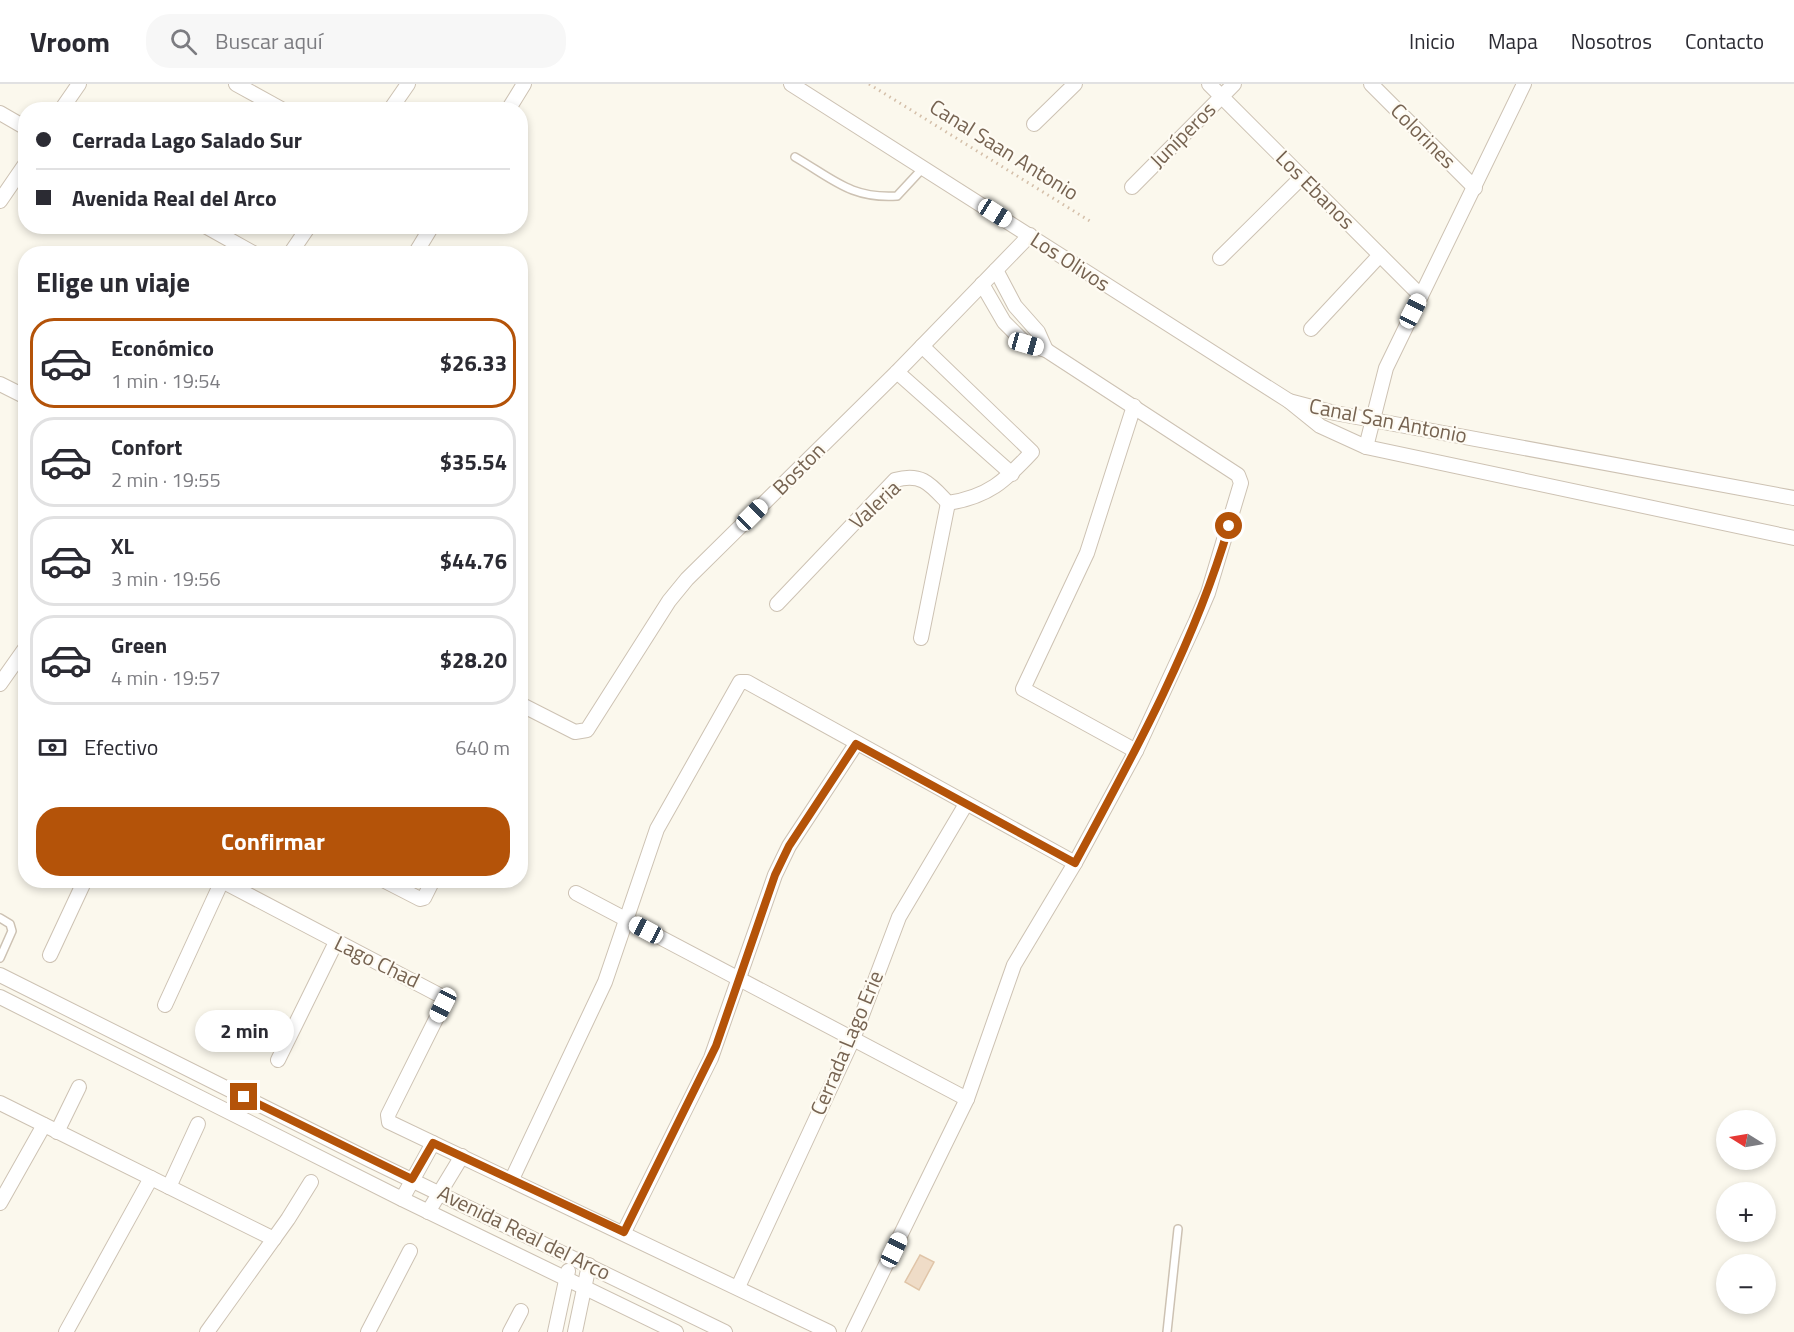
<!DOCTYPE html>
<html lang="es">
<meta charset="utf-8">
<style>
:root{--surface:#fff;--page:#f7f7f7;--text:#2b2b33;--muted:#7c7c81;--line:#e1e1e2;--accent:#b45309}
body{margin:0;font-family:"Titillium Web",sans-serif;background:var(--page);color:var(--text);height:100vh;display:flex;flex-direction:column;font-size:22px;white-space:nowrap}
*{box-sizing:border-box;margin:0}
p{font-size:20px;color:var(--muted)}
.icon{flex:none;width:33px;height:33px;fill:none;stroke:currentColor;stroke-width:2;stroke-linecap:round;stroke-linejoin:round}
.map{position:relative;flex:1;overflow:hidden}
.side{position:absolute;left:18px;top:162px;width:510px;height:642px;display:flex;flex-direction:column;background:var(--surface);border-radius:24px;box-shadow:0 3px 9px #0003}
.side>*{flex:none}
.guide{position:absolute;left:18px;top:18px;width:510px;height:132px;border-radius:24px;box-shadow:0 3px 9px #0003;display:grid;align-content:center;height:132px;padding:0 18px;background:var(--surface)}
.needle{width:39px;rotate:281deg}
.buttons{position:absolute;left:1716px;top:1026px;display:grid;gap:12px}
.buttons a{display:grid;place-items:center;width:60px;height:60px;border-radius:50%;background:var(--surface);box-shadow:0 3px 9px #0003;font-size:30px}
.end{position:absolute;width:27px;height:27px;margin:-14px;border:8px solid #b45309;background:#fff;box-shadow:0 0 0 3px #fff}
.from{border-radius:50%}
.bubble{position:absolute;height:42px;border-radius:21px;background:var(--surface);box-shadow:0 3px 9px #0003;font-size:20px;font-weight:700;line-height:42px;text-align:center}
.car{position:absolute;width:18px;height:36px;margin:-18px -9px;border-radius:8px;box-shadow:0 0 4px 2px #0007;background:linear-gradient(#fff 24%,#345 0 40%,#fff 0 76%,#345 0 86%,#fff 0)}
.guide b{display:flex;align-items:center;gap:21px;height:57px;font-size:22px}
.guide b+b{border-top:2px solid var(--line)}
.guide i{width:15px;height:15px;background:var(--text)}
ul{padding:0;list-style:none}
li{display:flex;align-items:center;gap:18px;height:90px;margin:0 12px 9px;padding:0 6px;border:3px solid var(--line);border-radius:24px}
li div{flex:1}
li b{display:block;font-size:22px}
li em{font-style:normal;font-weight:700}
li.active{border-color:var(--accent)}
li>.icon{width:54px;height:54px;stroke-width:1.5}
h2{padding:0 18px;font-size:27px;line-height:72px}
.pay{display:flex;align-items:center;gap:15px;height:66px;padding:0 18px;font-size:22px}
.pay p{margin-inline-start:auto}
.primary-button{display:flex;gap:12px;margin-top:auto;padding:12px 18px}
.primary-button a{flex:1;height:69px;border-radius:24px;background:var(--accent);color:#fff;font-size:24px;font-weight:700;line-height:69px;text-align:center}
header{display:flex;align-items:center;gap:36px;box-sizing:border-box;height:84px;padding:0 30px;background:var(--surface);border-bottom:2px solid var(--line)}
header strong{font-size:28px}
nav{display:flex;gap:33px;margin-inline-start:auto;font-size:21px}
.search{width:420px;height:54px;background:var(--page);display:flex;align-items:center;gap:15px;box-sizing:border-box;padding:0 21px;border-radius:24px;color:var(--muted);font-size:22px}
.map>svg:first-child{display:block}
.building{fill:#efdcc7;stroke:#e0c5a8;stroke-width:1.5}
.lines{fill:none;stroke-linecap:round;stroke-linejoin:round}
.service-casing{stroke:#cdc2b3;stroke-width:10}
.minor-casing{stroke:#cdc2b3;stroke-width:16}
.path{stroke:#d4bfa9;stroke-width:3;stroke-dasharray:1.5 4.5;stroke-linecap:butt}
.service{stroke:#fff;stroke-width:7}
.minor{stroke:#fff;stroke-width:14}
.route{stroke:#b45309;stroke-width:8}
.labels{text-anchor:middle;stroke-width:4.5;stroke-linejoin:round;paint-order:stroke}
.street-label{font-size:21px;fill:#766351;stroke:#fefbf3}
</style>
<header>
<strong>Vroom</strong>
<div class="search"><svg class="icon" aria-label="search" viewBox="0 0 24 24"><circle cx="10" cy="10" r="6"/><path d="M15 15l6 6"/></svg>Buscar aquí</div>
<nav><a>Inicio</a><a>Mapa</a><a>Nosotros</a><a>Contacto</a></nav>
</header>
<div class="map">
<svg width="1794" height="1248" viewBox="0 0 1794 1248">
<rect width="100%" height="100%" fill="#fbf8ed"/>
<!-- building -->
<polygon class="building" points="920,1171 934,1178 919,1206 905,1198"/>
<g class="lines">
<!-- service casing -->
<g class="service-casing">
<g id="service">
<path d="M795,73c38,22 56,42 102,39l26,-28"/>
<polyline points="0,834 10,840 12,847 0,874"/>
<polyline points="1167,1248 1178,1145"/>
</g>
</g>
<!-- minor casing -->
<g class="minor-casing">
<g id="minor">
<polyline points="236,0 283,26"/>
<polyline points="791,0 1289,317"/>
<polyline points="1209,0 1421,212"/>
<polyline points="1371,0 1475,104"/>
<polyline points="61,26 79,0"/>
<polyline points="390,26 408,0"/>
<polyline points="508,26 524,0"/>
<polyline points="0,29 26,44"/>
<polyline points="1034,40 1075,0"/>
<polyline points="1132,103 1234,0"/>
<polyline points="0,117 26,79"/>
<polyline points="205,142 255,170"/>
<polyline points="290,170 309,142"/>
<polyline points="415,170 432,142"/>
<polyline points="1220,174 1302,93"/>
<polyline points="996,186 1015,222 1038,248 1046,266"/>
<polyline points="1311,245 1380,171"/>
<polyline points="897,288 1012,390"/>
<polyline points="0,300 26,313"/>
<polyline points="1134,322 1087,469 1023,605 1136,667"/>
<polyline points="1366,363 1386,284 1524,0"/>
<polyline points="1794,414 1335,329 1289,317 1320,342 1366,363 1794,454"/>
<path d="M777,520l118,-124c27,-8 36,5 53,23 40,-6 57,-22 84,-51l-110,-106"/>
<polyline points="921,554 948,419"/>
<polyline points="0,600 26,563"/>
<polyline points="520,620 575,648 587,646 669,517 687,495 897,288 1030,151"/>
<polyline points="220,796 443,913 443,921 388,1031 389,1038 829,1248"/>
<polyline points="383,796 420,815 424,814 433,796"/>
<polyline points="576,809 967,1015"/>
<polyline points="50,871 85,796"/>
<polyline points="0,891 370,1076 725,1248"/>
<polyline points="0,913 402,1115 676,1248"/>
<polyline points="165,921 222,797"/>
<polyline points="278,976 336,858"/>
<polyline points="0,1019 274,1155"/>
<polyline points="57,1048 79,1003"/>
<polyline points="512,1095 605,898 657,745 740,598 747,598 1075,779"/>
<polyline points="169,1103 198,1040"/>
<polyline points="402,1115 433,1059"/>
<polyline points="0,1119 44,1041"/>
<polyline points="428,1128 462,1072"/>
<polyline points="624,1148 711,974 775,791 789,762 856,660"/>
<polyline points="738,1203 853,955 899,833 966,720"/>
<polyline points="66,1248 151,1094"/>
<polyline points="207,1248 288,1135 311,1098"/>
<polyline points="368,1248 410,1167"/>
<polyline points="510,1248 521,1227"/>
<polyline points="555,1248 568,1187"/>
<polyline points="575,1248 589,1181"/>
<polyline points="853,1248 967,1015 1014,881 1075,779 1136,667 1196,537 1208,509 1241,399 1238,391 1046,266 1026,260 1004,238 982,200"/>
</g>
</g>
<!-- path -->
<polyline class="path" points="869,0 1093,139"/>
<!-- service -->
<use href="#service" class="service"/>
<!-- minor -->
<use href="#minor" class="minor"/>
</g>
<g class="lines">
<!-- route -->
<path class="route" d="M244,1013l168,82 21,-36 191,89 92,-186 59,-171 14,-29 67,-102 219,119c59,-109 119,-218 154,-337"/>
</g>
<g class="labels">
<!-- street labels -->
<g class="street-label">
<text transform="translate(1183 51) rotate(-45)" y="7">Juníperos</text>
<text transform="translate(1423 52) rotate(45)" y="7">Colorines</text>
<text transform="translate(1004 66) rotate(32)" y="7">Canal Saan Antonio</text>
<text transform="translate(1315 106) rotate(45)" y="7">Los Ebanos</text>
<text transform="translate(1070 178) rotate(33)" y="7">Los Olivos</text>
<text transform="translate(1388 337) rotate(11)" y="7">Canal San Antonio</text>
<text transform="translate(799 385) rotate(-45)" y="7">Boston</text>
<text transform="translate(875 421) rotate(-43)" y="7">Valeria</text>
<text transform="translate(377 878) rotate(26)" y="7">Lago Chad</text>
<text transform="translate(847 959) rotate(-67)" y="7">Cerrada Lago Erie</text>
<text transform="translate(524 1149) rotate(26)" y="7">Avenida Real del Arco</text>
</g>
</g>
</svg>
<div class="buttons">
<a><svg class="needle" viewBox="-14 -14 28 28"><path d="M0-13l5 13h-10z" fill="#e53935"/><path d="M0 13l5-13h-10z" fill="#7c7c81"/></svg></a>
<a>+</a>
<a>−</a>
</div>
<i class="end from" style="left:1229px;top:442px"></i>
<i class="end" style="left:244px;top:1013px"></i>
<div class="bubble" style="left:195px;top:926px;width:99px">2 min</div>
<i class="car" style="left:995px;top:129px;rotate:122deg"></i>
<i class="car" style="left:1413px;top:227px;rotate:27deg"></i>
<i class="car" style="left:1026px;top:260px;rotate:106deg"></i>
<i class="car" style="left:752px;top:431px;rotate:45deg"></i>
<i class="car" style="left:646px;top:846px;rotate:298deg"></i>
<i class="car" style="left:443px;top:921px;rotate:207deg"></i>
<i class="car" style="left:894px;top:1166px;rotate:26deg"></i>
<div class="guide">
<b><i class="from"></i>Cerrada Lago Salado Sur</b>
<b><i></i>Avenida Real del Arco</b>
</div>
<section class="side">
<h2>Elige un viaje</h2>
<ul>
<li class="active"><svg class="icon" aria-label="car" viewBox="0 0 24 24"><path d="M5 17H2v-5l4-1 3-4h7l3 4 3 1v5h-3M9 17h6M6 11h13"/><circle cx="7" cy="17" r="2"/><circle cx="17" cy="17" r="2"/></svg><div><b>Económico</b><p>1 min · 19:54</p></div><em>$26.33</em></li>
<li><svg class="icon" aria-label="car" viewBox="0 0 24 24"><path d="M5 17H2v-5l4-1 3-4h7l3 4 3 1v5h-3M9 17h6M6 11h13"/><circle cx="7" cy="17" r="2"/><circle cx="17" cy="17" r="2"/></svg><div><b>Confort</b><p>2 min · 19:55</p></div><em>$35.54</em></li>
<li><svg class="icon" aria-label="car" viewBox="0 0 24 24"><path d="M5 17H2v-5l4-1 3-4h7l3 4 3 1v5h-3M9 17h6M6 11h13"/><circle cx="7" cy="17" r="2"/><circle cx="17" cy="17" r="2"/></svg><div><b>XL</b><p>3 min · 19:56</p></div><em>$44.76</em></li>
<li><svg class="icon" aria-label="car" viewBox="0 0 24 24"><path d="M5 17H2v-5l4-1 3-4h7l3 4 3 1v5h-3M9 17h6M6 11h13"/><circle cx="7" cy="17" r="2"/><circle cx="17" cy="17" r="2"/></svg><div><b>Green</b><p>4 min · 19:57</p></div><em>$28.20</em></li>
</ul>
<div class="pay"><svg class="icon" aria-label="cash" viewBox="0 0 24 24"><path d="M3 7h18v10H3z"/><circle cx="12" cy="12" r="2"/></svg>Efectivo<p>640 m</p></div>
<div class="primary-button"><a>Confirmar</a></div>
</section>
</div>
